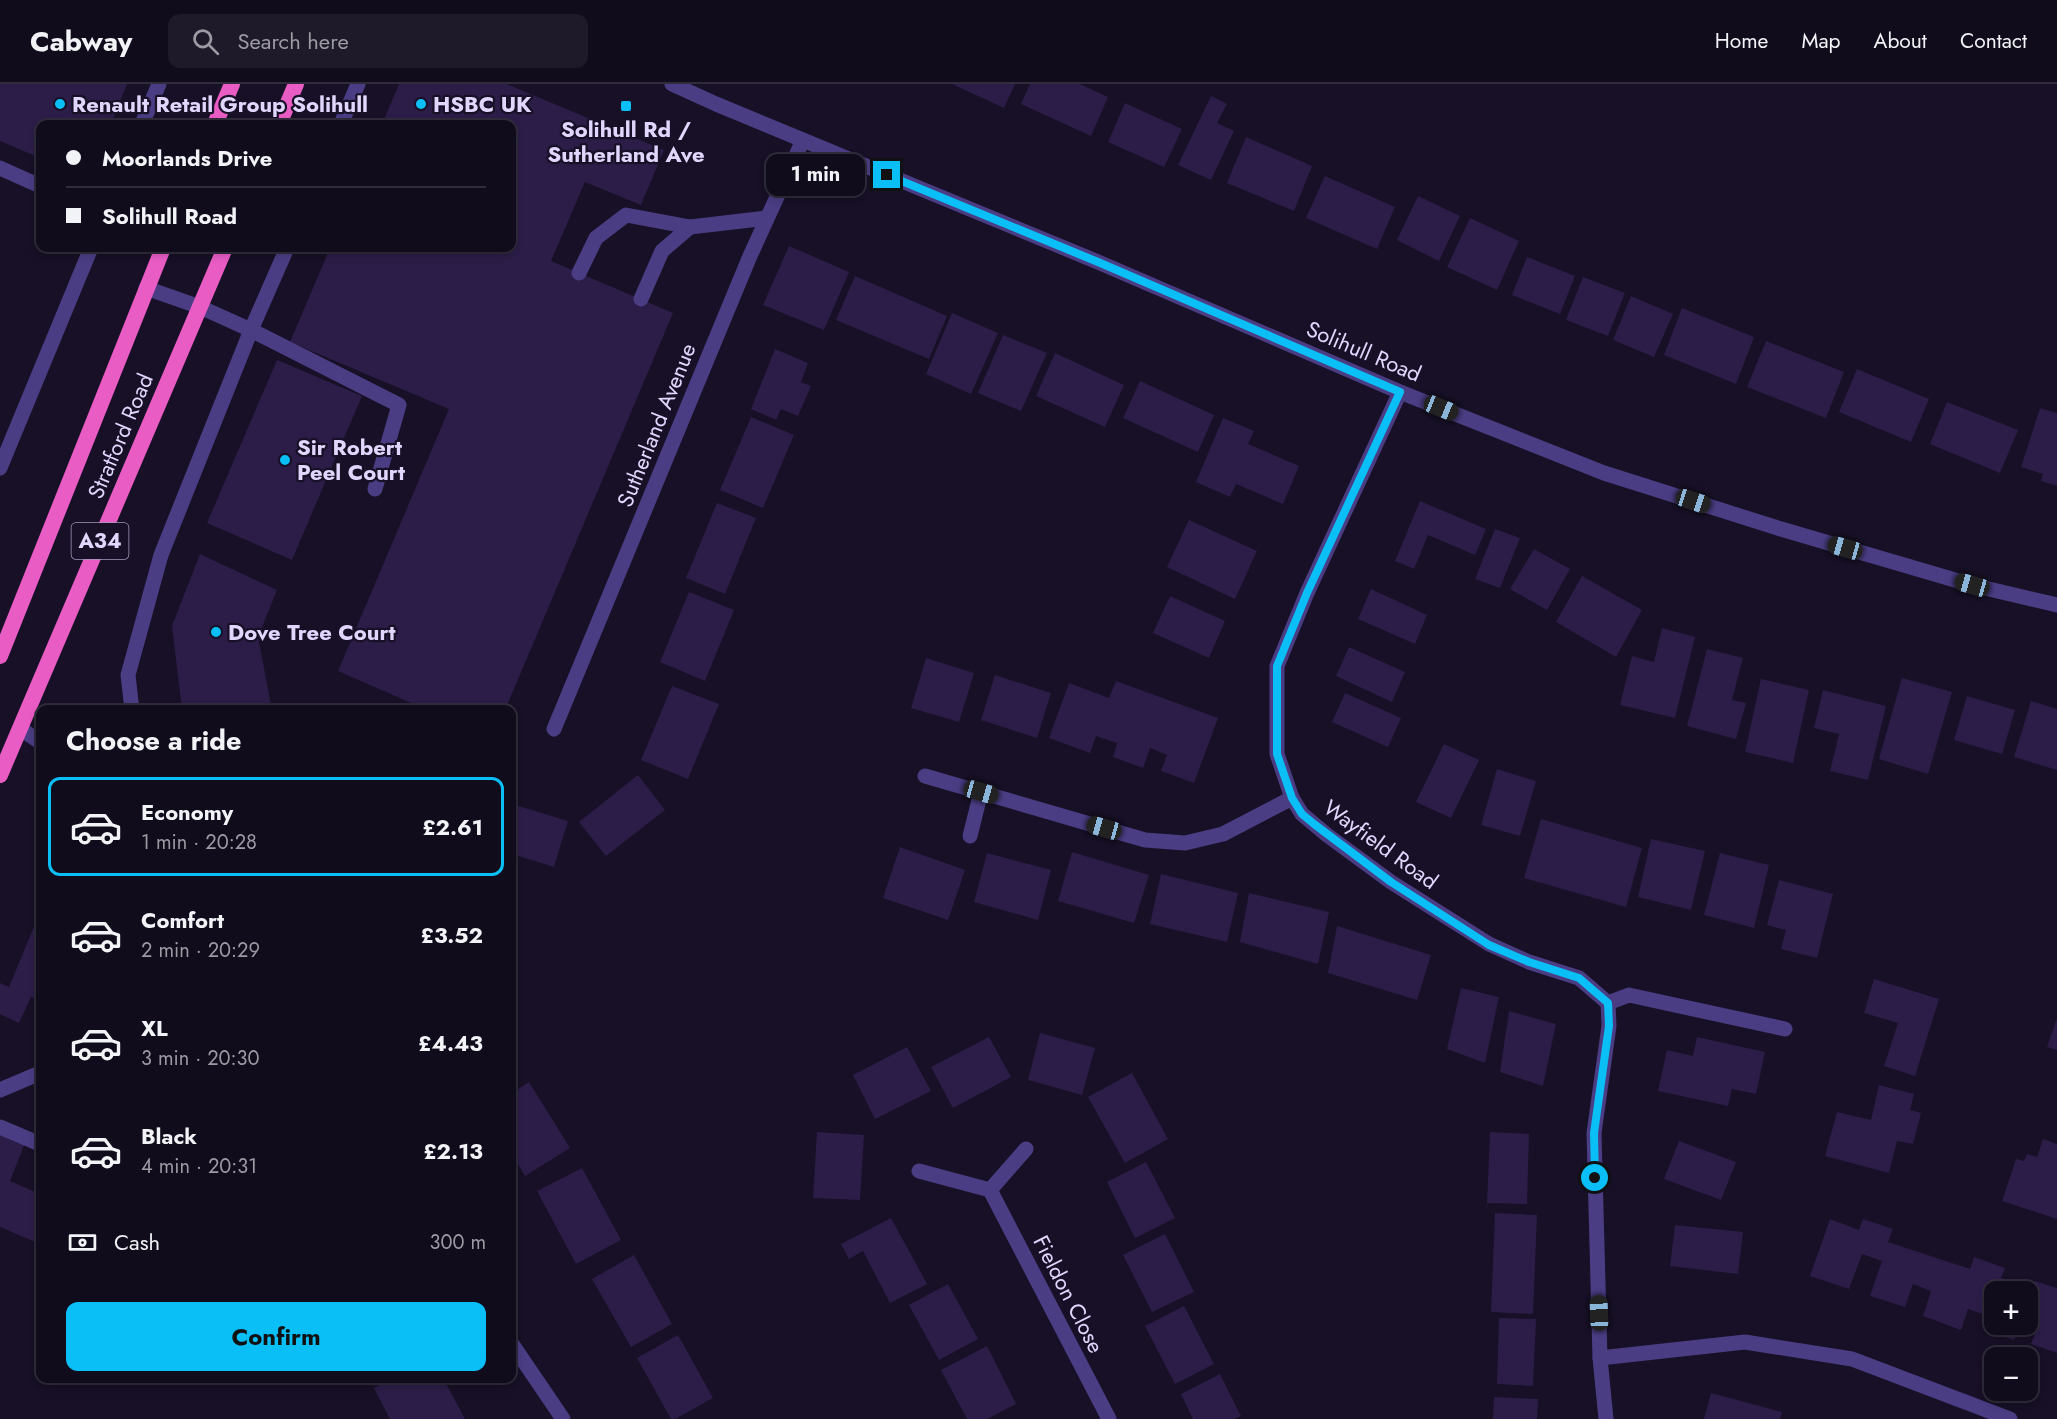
<!DOCTYPE html>
<meta charset="utf-8">
<style>
:root{--surface:#110c1c;--page:#1e1a29;--text:#f1f3f6;--muted:#9c9ba3;--line:#302c3b;--accent:#0abef6}
body{margin:0;font-family:Jost,sans-serif;background:var(--page);color:var(--text);height:100vh;display:flex;flex-direction:column;font-size:22px;white-space:nowrap}
*{box-sizing:border-box;margin:0}
p{font-size:20px;color:var(--muted)}
.icon{flex:none;width:33px;height:33px;fill:none;stroke:currentColor;stroke-width:2;stroke-linecap:round;stroke-linejoin:round}
.map{position:relative;flex:1;overflow:hidden}
.panel{position:absolute;left:36px;top:621px;width:480px;height:678px;display:flex;flex-direction:column;background:var(--surface);border-radius:12px;box-shadow:0 3px 9px #0003,0 0 0 2px var(--line)}
.panel>*{flex:none}
.top-card{position:absolute;left:36px;top:36px;width:480px;height:132px;border-radius:12px;box-shadow:0 3px 9px #0003,0 0 0 2px var(--line);display:grid;align-content:center;height:132px;padding:0 30px;background:var(--surface)}
.controls{position:absolute;left:1984px;top:1197px;display:grid;gap:12px}
.controls a{display:grid;place-items:center;width:54px;height:54px;border-radius:12px;background:var(--surface);box-shadow:0 3px 9px #0003,0 0 0 2px var(--line);font-size:30px}
.end{position:absolute;width:27px;height:27px;margin:-14px;border:8px solid #0abef6;background:#111;box-shadow:0 0 0 3px #111}
.from{border-radius:50%}
.bubble{position:absolute;height:42px;border-radius:12px;background:var(--surface);box-shadow:0 3px 9px #0003,0 0 0 2px var(--line);font-size:20px;font-weight:700;line-height:42px;text-align:center}
.car{position:absolute;width:18px;height:36px;margin:-18px -9px;border-radius:8px;box-shadow:0 0 4px 2px #0007;background:linear-gradient(#222 24%,#8ab4d8 0 40%,#222 0 76%,#8ab4d8 0 86%,#222 0)}
.top-card b{display:flex;align-items:center;gap:21px;height:57px;font-size:22px}
.top-card b+b{border-top:2px solid var(--line)}
.top-card i{width:15px;height:15px;background:var(--text)}
ul{padding:0;list-style:none}
li{display:flex;align-items:center;gap:18px;height:99px;margin:0 12px 9px;padding:0 18px;border:3px solid transparent;border-radius:12px}
li div{flex:1}
li b{display:block;font-size:22px}
li em{font-style:normal;font-weight:700}
li.current{border-color:var(--accent)}
li>.icon{width:54px;height:54px;stroke-width:1.5}
h2{padding:0 30px;font-size:27px;line-height:72px}
.pay{display:flex;align-items:center;gap:15px;height:66px;padding:0 30px;font-size:22px}
.pay p{margin-inline-start:auto}
.cta{display:flex;gap:12px;margin-top:auto;padding:12px 30px}
.cta a{flex:1;height:69px;border-radius:12px;background:var(--accent);color:#111;font-size:24px;font-weight:700;line-height:69px;text-align:center}
header{display:flex;align-items:center;gap:36px;box-sizing:border-box;height:84px;padding:0 30px;background:var(--surface);border-bottom:2px solid var(--line)}
header strong{font-size:28px}
nav{display:flex;gap:33px;margin-inline-start:auto;font-size:21px}
.search{width:420px;height:54px;background:var(--page);display:flex;align-items:center;gap:15px;box-sizing:border-box;padding:0 21px;border-radius:12px;color:var(--muted);font-size:22px}
.map>svg:first-child{display:block}
.building{fill:#2b1d47;fill-rule:evenodd}
.lines{fill:none;stroke-linecap:round;stroke-linejoin:round}
.service{stroke:#4a3d83;stroke-width:15}
.minor{stroke:#4a3d83;stroke-width:15}
.tertiary{stroke:#4a3d83;stroke-width:15}
.trunk{stroke:#e85cc4;stroke-width:16}
.route{stroke:#0abef6;stroke-width:8}
.poi-dot{fill:#0abef6;stroke:#171026;stroke-width:2}
.labels{text-anchor:middle;stroke-width:4.5;stroke-linejoin:round;paint-order:stroke}
.shield{fill:#171026;stroke:#a49bbd;stroke-width:1.5}
.shield-label{font-size:21px;font-weight:bold;fill:#e1d7fe}
.poi-label{font-size:22px;font-weight:bold;fill:#e1d7fe;stroke:#171026;text-anchor:start}
.street-label{font-size:22px;fill:#e1d7fe;stroke:#171026}
</style>
<header>
<strong>Cabway</strong>
<div class="search"><svg class="icon" aria-label="search" viewBox="0 0 24 24"><circle cx="10" cy="10" r="6"/><path d="M15 15l6 6"/></svg>Search here</div>
<nav><a>Home</a><a>Map</a><a>About</a><a>Contact</a></nav>
</header>
<div class="map">
<svg width="2057" height="1335" viewBox="0 0 2057 1335">
<rect width="100%" height="100%" fill="#171026"/>
<!-- building -->
<g class="building">
<polygon points="0,0 127,0 111,40 40,40 40,74 0,57"/>
<polygon points="399,0 507,0 664,66 641,121 585,98 551,177 673,229 505,626 427,626 338,587 449,325 290,258 330,164 512,164 512,40 382,40"/>
<polygon points="952,0 1015,0 1004,24"/>
<polygon points="1030,0 1080,0 1108,13 1091,52 1021,20"/>
<polygon points="1211,12 1227,20 1217,39 1234,47 1211,96 1178,81"/>
<polygon points="1125,19 1182,45 1164,83 1108,58"/>
<polygon points="1246,53 1312,82 1294,127 1227,99"/>
<polygon points="1325,92 1395,123 1377,165 1306,134"/>
<polygon points="1418,112 1460,132 1439,177 1397,156"/>
<polygon points="1470,134 1519,157 1497,206 1447,183"/>
<polygon points="789,162 849,188 824,246 763,221"/>
<polygon points="1527,173 1575,192 1560,230 1512,211"/>
<polygon points="855,192 947,232 929,275 836,236"/>
<polygon points="1583,193 1625,209 1608,252 1566,236"/>
<polygon points="1631,212 1673,230 1654,273 1613,256"/>
<polygon points="1682,224 1754,253 1736,300 1664,271"/>
<polygon points="952,229 998,249 971,310 926,290"/>
<polygon points="1003,251 1047,269 1021,327 978,309"/>
<polygon points="1766,257 1844,288 1826,334 1747,303"/>
<polygon points="775,265 808,279 801,298 811,302 798,332 781,325 776,336 751,325"/>
<polygon points="1055,269 1124,301 1105,343 1036,312"/>
<polygon points="277,276 362,312 292,476 207,439"/>
<polygon points="1857,285 1929,315 1911,358 1839,328"/>
<polygon points="1140,297 1214,331 1198,368 1123,334"/>
<polygon points="1947,318 2018,346 2000,389 1930,360"/>
<polygon points="2040,324 2057,329 2057,402 2041,397 2043,390 2021,383"/>
<polygon points="751,333 794,351 763,424 720,406"/>
<polygon points="1223,334 1254,347 1248,360 1299,382 1283,420 1236,400 1230,413 1196,398"/>
<polygon points="1420,417 1486,445 1475,471 1428,451 1414,485 1395,477"/>
<polygon points="717,419 756,434 725,510 686,494"/>
<polygon points="1189,436 1257,467 1235,515 1167,483"/>
<polygon points="1495,445 1520,454 1500,504 1475,495"/>
<polygon points="1534,465 1570,485 1547,526 1510,505"/>
<polygon points="200,470 277,506 258,553 272,626 182,626 172,542"/>
<polygon points="1582,492 1642,526 1616,573 1556,538"/>
<polygon points="1371,505 1427,531 1415,560 1358,535"/>
<polygon points="689,508 734,526 705,597 660,578"/>
<polygon points="1170,512 1225,537 1209,574 1153,549"/>
<polygon points="1662,544 1695,553 1675,634 1620,621 1632,572 1654,578"/>
<polygon points="1349,563 1405,588 1392,618 1336,592"/>
<polygon points="1707,565 1743,574 1732,616 1746,619 1736,655 1687,642"/>
<polygon points="926,574 974,589 959,638 911,624"/>
<polygon points="995,591 1051,609 1037,654 981,636"/>
<polygon points="1902,594 1952,608 1928,690 1879,675"/>
<polygon points="1761,595 1809,606 1793,679 1745,668"/>
<polygon points="1116,597 1218,634 1194,699 1161,687 1167,671 1150,664 1143,684 1113,673 1117,659 1096,652 1090,669 1049,654 1069,599 1109,614"/>
<polygon points="672,602 719,620 688,695 641,676"/>
<polygon points="1823,606 1886,622 1868,696 1830,687 1839,650 1814,644"/>
<polygon points="1345,609 1401,634 1388,663 1332,638"/>
<polygon points="1967,612 2015,626 2002,670 1954,656"/>
<polygon points="2031,617 2057,625 2057,686 2014,673"/>
<polygon points="1444,660 1479,676 1451,734 1416,718"/>
<polygon points="1497,685 1536,697 1520,752 1481,741"/>
<polygon points="638,691 665,726 606,772 579,738"/>
<polygon points="512,720 568,737 554,783 512,770"/>
<polygon points="1541,735 1642,764 1626,823 1524,794"/>
<polygon points="1651,755 1705,767 1691,826 1638,813"/>
<polygon points="900,763 965,786 948,836 883,814"/>
<polygon points="1072,768 1149,791 1134,839 1058,817"/>
<polygon points="987,769 1051,786 1038,836 974,818"/>
<polygon points="1720,769 1769,781 1754,844 1704,831"/>
<polygon points="1161,790 1238,809 1227,858 1150,840"/>
<polygon points="1779,796 1833,810 1817,874 1781,865 1786,846 1767,841"/>
<polygon points="1249,809 1329,828 1318,880 1240,858"/>
<polygon points="40,828 40,917 31,913 19,939 0,930 0,899 9,903"/>
<polygon points="1337,842 1431,871 1417,916 1328,889"/>
<polygon points="1874,895 1939,915 1915,992 1884,982 1898,939 1864,929"/>
<polygon points="1461,904 1499,913 1485,979 1447,965"/>
<polygon points="1509,927 1556,940 1543,1002 1500,988"/>
<polygon points="2057,934 2057,966 2047,963"/>
<polygon points="1040,949 1095,964 1082,1011 1028,996"/>
<polygon points="989,953 1011,993 953,1024 931,983"/>
<polygon points="1697,953 1765,968 1756,1010 1732,1005 1728,1022 1658,1007 1667,966 1693,972"/>
<polygon points="907,963 931,1007 875,1035 853,991"/>
<polygon points="1132,989 1168,1055 1125,1079 1088,1013"/>
<polygon points="529,998 570,1064 525,1092 512,1070 512,1009"/>
<polygon points="1879,1001 1914,1010 1910,1026 1921,1029 1913,1060 1897,1057 1889,1089 1825,1072 1837,1028 1871,1036"/>
<polygon points="0,1043 27,1054 10,1097 40,1110 40,1160 0,1143"/>
<polygon points="817,1048 864,1051 860,1116 813,1114"/>
<polygon points="1490,1048 1529,1050 1527,1120 1487,1119"/>
<polygon points="2043,1055 2057,1060 2057,1135 2002,1117 2016,1075 2024,1077 2027,1070 2037,1073"/>
<polygon points="1679,1057 1736,1078 1721,1116 1664,1095"/>
<polygon points="1146,1078 1175,1134 1135,1154 1107,1098"/>
<polygon points="582,1084 621,1156 576,1180 537,1107"/>
<polygon points="1495,1129 1537,1131 1533,1230 1491,1228"/>
<polygon points="891,1134 927,1200 890,1219 863,1167 849,1175 841,1160"/>
<path d="M1830,1135l29,11 4,-11 30,10 -5,13 82,27 4,-12 31,11 -4,10 31,11 3,-8 22,7v65l-26,-9 5,-13 -16,-6 -6,15 -30,-10 5,-14 -21,-7 -7,21 -38,-14 8,-25 -18,-7 -8,23 -35,-11 12,-35 -20,-7 -13,35 -39,-13zM1995,1208h33v32h-33z"/>
<polygon points="1675,1141 1743,1148 1738,1190 1670,1182"/>
<polygon points="1165,1150 1194,1208 1152,1228 1123,1171"/>
<polygon points="634,1171 672,1240 631,1263 592,1195"/>
<polygon points="948,1200 978,1255 939,1276 909,1221"/>
<polygon points="1184,1222 1214,1280 1175,1300 1145,1242"/>
<polygon points="1499,1234 1536,1235 1533,1302 1497,1300"/>
<polygon points="678,1251 713,1314 675,1335 671,1335 637,1274"/>
<polygon points="987,1262 1016,1320 987,1335 967,1335 941,1286"/>
<polygon points="1220,1290 1241,1332 1234,1335 1193,1335 1181,1310"/>
<polygon points="392,1294 443,1294 465,1335 390,1335 374,1304"/>
<polygon points="1711,1309 1782,1328 1780,1335 1704,1335"/>
<polygon points="1494,1313 1538,1315 1537,1335 1493,1335"/>
</g>
<g class="lines">
<!-- service -->
<g class="service">
<polyline points="142,40 159,0"/>
<polyline points="341,40 358,0"/>
<polyline points="0,84 40,102"/>
<polyline points="579,189 596,154 626,131 690,143 767,134"/>
<polyline points="146,204 200,223 251,246 399,321 375,405"/>
<polyline points="641,215 662,167 690,143"/>
<polyline points="0,384 91,164"/>
<polyline points="132,626 128,591 161,471 251,246 287,164"/>
<polyline points="0,1006 40,989"/>
<polyline points="0,1043 40,1060"/>
</g>
<!-- minor -->
<g class="minor">
<polyline points="1400,308 1307,509 1277,582 1277,670 1292,714 1302,730 1327,751 1391,798 1489,860 1529,878 1579,894 1608,919 1629,911 1785,945"/>
<polyline points="554,645 750,172 803,56"/>
<polyline points="925,692 1145,756 1185,759 1223,750 1292,714"/>
<polyline points="970,752 981,708"/>
<polyline points="919,1087 990,1106 1026,1065"/>
<polyline points="990,1106 1109,1335"/>
<polyline points="1600,1274 1745,1258 1852,1275 2010,1335"/>
<polyline points="1606,1335 1600,1274 1594,1049 1609,942 1608,919"/>
</g>
<!-- tertiary -->
<g class="tertiary">
<polyline points="672,0 716,20 1098,178 1400,308 1604,389 1781,445 1972,501 2057,521"/>
<polyline points="21,645 40,658"/>
<polyline points="512,1260 563,1335"/>
</g>
<!-- trunk -->
<g class="trunk">
<polyline points="215,40 232,0"/>
<polyline points="279,40 296,0"/>
<polyline points="0,572 163,164"/>
<polyline points="0,691 225,164"/>
</g>
</g>
<g class="lines">
<!-- route -->
<polyline class="route" points="887,91 1098,178 1400,308 1307,509 1277,582 1277,670 1292,714 1302,730 1314,740 1391,798 1489,861 1529,878 1579,894 1608,919 1609,942 1594,1049 1595,1094"/>
</g>
<!-- markers -->
<g class="poi-dot">
<circle cx="60" cy="20" r="6"/>
<circle cx="421" cy="20" r="6"/>
<rect x="620" y="16" width="12" height="12" rx="3"/>
<circle cx="285" cy="376" r="6"/>
<circle cx="216" cy="548" r="6"/>
</g>
<g class="labels">
<!-- shield labels -->
<rect class="shield" x="71.5" y="439" width="57" height="36" rx="4.5"/>
<g class="shield-label">
<text x="100" y="464">A34</text>
</g>
<!-- poi labels -->
<g class="poi-label">
<text x="72" y="28">Renault Retail Group Solihull</text>
<text x="433" y="28">HSBC UK</text>
<text x="626" y="53" text-anchor="middle">Solihull Rd /<tspan x="626" dy="25">Sutherland Ave</tspan></text>
<text x="297" y="371">Sir Robert<tspan x="297" dy="25">Peel Court</tspan></text>
<text x="228" y="556">Dove Tree Court</text>
</g>
<!-- street labels -->
<g class="street-label">
<text transform="translate(1364 267) rotate(23)" y="8">Solihull Road</text>
<text transform="translate(656 341) rotate(-68)" y="8">Sutherland Avenue</text>
<text transform="translate(120 352) rotate(-67)" y="8">Stratford Road</text>
<text transform="translate(1381 760) rotate(36)" y="8">Wayfield Road</text>
<text transform="translate(1069 1210) rotate(63)" y="8">Fieldon Close</text>
</g>
</g>
</svg>
<div class="controls">
<a>+</a>
<a>−</a>
</div>
<i class="end from" style="left:1595px;top:1094px"></i>
<i class="end" style="left:887px;top:91px"></i>
<div class="bubble" style="left:766px;top:70px;width:99px">1 min</div>
<i class="car" style="left:1441px;top:324px;rotate:112deg"></i>
<i class="car" style="left:1693px;top:417px;rotate:108deg"></i>
<i class="car" style="left:1845px;top:464px;rotate:286deg"></i>
<i class="car" style="left:1972px;top:501px;rotate:286deg"></i>
<i class="car" style="left:981px;top:708px;rotate:106deg"></i>
<i class="car" style="left:1104px;top:744px;rotate:286deg"></i>
<i class="car" style="left:1599px;top:1229px;rotate:358deg"></i>
<div class="top-card">
<b><i class="from"></i>Moorlands Drive</b>
<b><i></i>Solihull Road</b>
</div>
<section class="panel">
<h2>Choose a ride</h2>
<ul>
<li class="current"><svg class="icon" aria-label="car" viewBox="0 0 24 24"><path d="M5 17H2v-5l4-1 3-4h7l3 4 3 1v5h-3M9 17h6M6 11h13"/><circle cx="7" cy="17" r="2"/><circle cx="17" cy="17" r="2"/></svg><div><b>Economy</b><p>1 min · 20:28</p></div><em>£2.61</em></li>
<li><svg class="icon" aria-label="car" viewBox="0 0 24 24"><path d="M5 17H2v-5l4-1 3-4h7l3 4 3 1v5h-3M9 17h6M6 11h13"/><circle cx="7" cy="17" r="2"/><circle cx="17" cy="17" r="2"/></svg><div><b>Comfort</b><p>2 min · 20:29</p></div><em>£3.52</em></li>
<li><svg class="icon" aria-label="car" viewBox="0 0 24 24"><path d="M5 17H2v-5l4-1 3-4h7l3 4 3 1v5h-3M9 17h6M6 11h13"/><circle cx="7" cy="17" r="2"/><circle cx="17" cy="17" r="2"/></svg><div><b>XL</b><p>3 min · 20:30</p></div><em>£4.43</em></li>
<li><svg class="icon" aria-label="car" viewBox="0 0 24 24"><path d="M5 17H2v-5l4-1 3-4h7l3 4 3 1v5h-3M9 17h6M6 11h13"/><circle cx="7" cy="17" r="2"/><circle cx="17" cy="17" r="2"/></svg><div><b>Black</b><p>4 min · 20:31</p></div><em>£2.13</em></li>
</ul>
<div class="pay"><svg class="icon" aria-label="cash" viewBox="0 0 24 24"><path d="M3 7h18v10H3z"/><circle cx="12" cy="12" r="2"/></svg>Cash<p>300 m</p></div>
<div class="cta"><a>Confirm</a></div>
</section>
</div>
